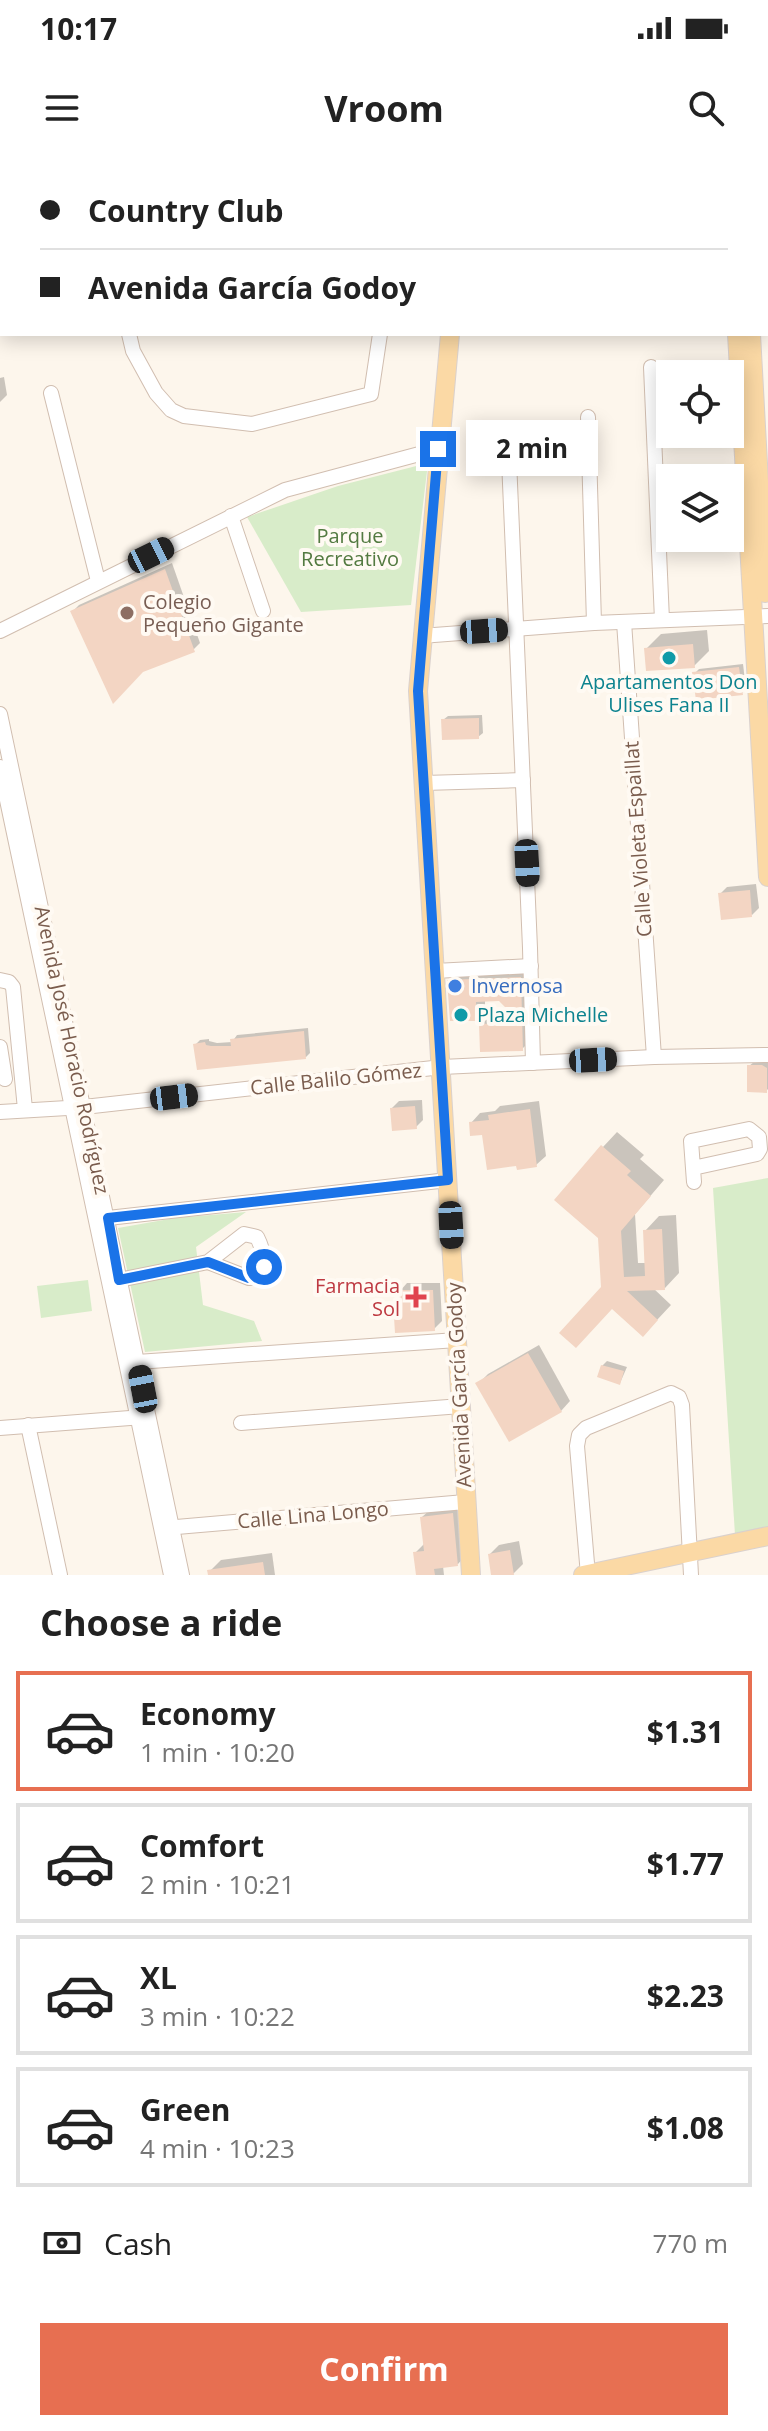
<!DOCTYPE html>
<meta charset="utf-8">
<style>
:root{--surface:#fff;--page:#f6f6f6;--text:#222;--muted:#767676;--line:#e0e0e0;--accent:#e76f51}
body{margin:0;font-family:"Open Sans",sans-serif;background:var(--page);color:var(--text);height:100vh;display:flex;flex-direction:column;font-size:30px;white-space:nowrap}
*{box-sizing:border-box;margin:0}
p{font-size:26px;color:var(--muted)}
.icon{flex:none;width:44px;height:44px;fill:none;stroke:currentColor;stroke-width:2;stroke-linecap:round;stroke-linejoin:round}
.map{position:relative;height:1415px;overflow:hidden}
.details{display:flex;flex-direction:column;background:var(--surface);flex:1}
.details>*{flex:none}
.top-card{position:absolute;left:0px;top:0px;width:768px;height:176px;box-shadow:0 4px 20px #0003;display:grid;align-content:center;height:176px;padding:0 40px;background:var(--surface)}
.tools{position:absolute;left:656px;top:200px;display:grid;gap:16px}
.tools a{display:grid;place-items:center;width:88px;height:88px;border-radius:0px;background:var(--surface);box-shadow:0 4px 20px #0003;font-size:40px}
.end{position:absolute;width:36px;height:36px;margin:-18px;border:10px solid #1a73e8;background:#fff;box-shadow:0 0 0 4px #fff}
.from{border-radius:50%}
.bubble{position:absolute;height:56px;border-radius:0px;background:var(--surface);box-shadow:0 4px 20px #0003;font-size:26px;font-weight:700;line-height:56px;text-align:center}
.car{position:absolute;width:24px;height:48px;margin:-24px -12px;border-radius:10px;box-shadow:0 0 6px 2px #0007;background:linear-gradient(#222 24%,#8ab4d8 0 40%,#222 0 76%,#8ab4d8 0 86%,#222 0)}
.top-card b{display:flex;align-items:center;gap:28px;height:76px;font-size:30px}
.top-card b+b{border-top:2px solid var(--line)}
.top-card i{width:20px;height:20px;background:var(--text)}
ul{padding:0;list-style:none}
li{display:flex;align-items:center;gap:24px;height:120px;margin:0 16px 12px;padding:0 24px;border:4px solid var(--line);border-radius:0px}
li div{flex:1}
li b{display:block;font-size:30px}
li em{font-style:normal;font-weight:700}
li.selected{border-color:var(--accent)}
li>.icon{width:72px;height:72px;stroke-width:1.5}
h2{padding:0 40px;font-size:36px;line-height:96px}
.pay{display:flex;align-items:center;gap:20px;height:88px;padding:0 40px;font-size:30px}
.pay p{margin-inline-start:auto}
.action{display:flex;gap:16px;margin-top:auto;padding:16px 40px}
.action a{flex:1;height:92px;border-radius:0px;background:var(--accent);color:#fff;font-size:32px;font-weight:700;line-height:92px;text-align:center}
.status{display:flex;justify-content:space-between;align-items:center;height:56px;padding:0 40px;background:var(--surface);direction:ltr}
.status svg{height:22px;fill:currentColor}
header{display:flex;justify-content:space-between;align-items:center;height:104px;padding:0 40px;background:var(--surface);font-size:36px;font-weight:700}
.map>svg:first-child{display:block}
.green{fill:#d8ecc9}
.shadow{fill:#0003}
.building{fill:#f3d5c3}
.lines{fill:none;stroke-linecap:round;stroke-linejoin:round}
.minor-casing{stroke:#d1beb0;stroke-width:16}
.major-casing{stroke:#dad1cd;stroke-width:20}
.minor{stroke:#fff;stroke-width:14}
.major{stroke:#fbd9a5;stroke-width:18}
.route{stroke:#1a73e8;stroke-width:10}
.education-dot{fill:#8d6e63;stroke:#fffaf3;stroke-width:3}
.culture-dot{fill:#0f9aa8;stroke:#fffaf3;stroke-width:3}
.shop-dot{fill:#3f7fe0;stroke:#fffaf3;stroke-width:3}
.health-dot{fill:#e0444e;stroke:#fffaf3;stroke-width:3}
.labels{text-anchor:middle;stroke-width:8;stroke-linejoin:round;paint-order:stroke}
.park-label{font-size:20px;fill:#537a41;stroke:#fffaf3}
.education-label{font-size:20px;fill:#785e54;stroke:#fffaf3;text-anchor:start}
.culture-label{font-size:20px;fill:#0d838f;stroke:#fffaf3}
.street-label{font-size:20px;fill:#7a5c4d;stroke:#fffaf3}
.shop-label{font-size:20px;fill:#366cbe;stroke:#fffaf3;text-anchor:start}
.health-label{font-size:20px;fill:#be3a42;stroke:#fffaf3;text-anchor:end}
</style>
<div class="status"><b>10:17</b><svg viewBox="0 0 49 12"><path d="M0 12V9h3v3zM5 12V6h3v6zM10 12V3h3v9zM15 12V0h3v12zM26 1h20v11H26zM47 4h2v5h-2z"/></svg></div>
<header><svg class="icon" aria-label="menu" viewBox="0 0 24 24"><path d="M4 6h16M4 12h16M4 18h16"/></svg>Vroom<svg class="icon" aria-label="search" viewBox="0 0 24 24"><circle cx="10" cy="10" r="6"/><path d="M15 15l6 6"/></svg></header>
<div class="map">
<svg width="768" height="1415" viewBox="0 0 768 1415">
<rect width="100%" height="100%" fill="#fdf6ec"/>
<!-- green -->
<g class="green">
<polygon points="428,303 411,445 301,452 247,357 338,326"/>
<polygon points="768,1018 768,1370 735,1375 713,1028"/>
<polygon points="246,1052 196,1087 203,1145 254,1161 262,1181 145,1192 118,1068 175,1058"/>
<polygon points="88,1120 92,1151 41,1158 37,1126"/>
</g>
<!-- shadow -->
<g class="shadow">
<polygon points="4,217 7,235 0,242 0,218"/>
<polygon points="172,403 200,483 193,490 72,452 79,445"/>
<polygon points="707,470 709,491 694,506 646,489 661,474"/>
<polygon points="743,504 746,529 742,533 695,513 699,509"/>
<polygon points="482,555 483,573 478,577 443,560 448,556"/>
<polygon points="756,724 759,748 752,755 720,734 727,727"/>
<polygon points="530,808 532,879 522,889 481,865 491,855 510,854 509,850 500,839 485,840 485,849 475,859 449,821 459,811"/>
<polygon points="308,868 310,893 306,897 195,885 200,880 209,879 209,881 217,883 232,882 237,875"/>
<polygon points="754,902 768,902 768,929 766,931 749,906"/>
<polygon points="422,940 423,960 416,967 392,948 399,941"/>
<polygon points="539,941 546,996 536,1005 471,963 480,953 495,951 500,946"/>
<polygon points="617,972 644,995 640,999 664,1020 635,1054 638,1103 646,1103 645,1071 659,1056 676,1055 679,1113 665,1128 653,1128 671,1145 657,1160 603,1127 603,987"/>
<polygon points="407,1123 440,1123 442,1161 434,1169 396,1157 400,1153 400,1131"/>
<polygon points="539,1185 570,1241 561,1251 478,1224 488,1214"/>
<polygon points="607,1201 627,1207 620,1223 602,1206"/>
<polygon points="460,1346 466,1395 458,1404 443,1406 444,1415 418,1415 415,1393 424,1384 422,1357 431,1349"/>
<polygon points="519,1381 523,1404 513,1414 493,1415 490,1394 499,1385"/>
<polygon points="272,1393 275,1415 213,1415 211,1410 221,1400"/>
</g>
<!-- building -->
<g class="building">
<polygon points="165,409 195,492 143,512 113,544 70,451"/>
<polygon points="693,484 695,508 646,511 644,488"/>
<polygon points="739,507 743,535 696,540 692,512"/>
<polygon points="479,558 479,579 442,580 441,559"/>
<polygon points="750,730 752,757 721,760 718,733"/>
<polygon points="521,817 523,891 480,892 479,864 508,863 508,850 499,841 476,842 476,861 450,861 447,820"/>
<polygon points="304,871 306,899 197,910 193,884 205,882 206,885 211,886 231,886 230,879"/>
<polygon points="747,905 762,905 767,908 767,933 747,932"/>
<polygon points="415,946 417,969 392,971 390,948"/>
<polygon points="530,949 537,1007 517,1010 516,1006 487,1010 482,975 470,976 469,962 489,960 488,955"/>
<polygon points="601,985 631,1011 627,1015 651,1036 621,1071 624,1117 645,1116 643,1070 662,1069 665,1130 627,1131 658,1160 643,1177 612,1149 576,1188 559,1173 601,1127 598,1078 554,1040"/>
<polygon points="398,1130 433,1130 435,1171 395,1173 394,1157 398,1156"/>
<polygon points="528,1193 562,1252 509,1282 475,1223"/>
<polygon points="601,1205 624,1211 620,1225 597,1217"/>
<polygon points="453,1353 458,1406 434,1409 435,1415 416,1415 413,1392 424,1391 420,1357"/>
<polygon points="510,1390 514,1415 491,1415 488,1394"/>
<polygon points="263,1402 265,1415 208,1415 207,1410"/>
</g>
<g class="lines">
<!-- minor casing -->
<g class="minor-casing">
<g id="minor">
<polyline points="122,0 122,2"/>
<polyline points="283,2 283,0"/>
<polyline points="402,2 402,0"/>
<polyline points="515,2 519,0"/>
<polyline points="766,10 768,10"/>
<polyline points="129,174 133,191 156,233 171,250 184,256 252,264 371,234 380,174"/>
<polyline points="651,207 662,460"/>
<polyline points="51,233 98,421"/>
<polyline points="588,257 594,463"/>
<polyline points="508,277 530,788 533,903"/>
<polyline points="231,356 263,451"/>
<polyline points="624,462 654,897"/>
<polyline points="0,471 285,330 438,289"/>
<polyline points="421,476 594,463 768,456"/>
<polyline points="0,554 182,1415"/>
<polyline points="0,607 171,1415"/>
<polyline points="424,623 523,620"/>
<polyline points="435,811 531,806"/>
<polyline points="0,820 9,822 13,827 25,949"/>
<polyline points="0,887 5,919"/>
<polyline points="0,952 84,947 442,907 654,897 768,895"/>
<polyline points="693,1008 757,994 760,989 759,977 749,969 691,981 694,1022"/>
<polyline points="99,1059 448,1020"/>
<path d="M119,1120l89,-18 36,-28 13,3c6,12 11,30 1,40l-9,1 -41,-16"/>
<polyline points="137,1202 457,1180"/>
<polyline points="241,1263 461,1246"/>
<polyline points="28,1265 60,1415"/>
<polyline points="0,1268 143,1257"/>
<polyline points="165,1368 465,1342"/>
<polyline points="588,1415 577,1286 579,1275 586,1268 671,1233 679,1237 682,1245 691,1415"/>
</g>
</g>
<!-- major casing -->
<g class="major-casing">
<g id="major">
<polyline points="729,0 729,2"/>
<polyline points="474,2 474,0"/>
<polyline points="450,174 418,531 471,1415"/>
<polyline points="737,174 768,717"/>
<polyline points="751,174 765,433"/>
<polyline points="583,1415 768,1376"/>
</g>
</g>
<!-- minor -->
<use href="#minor" class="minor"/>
<!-- major -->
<use href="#major" class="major"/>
</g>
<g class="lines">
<!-- route -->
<polyline class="route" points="264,1107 258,1117 249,1118 208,1102 119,1120 108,1058 448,1020 418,531 438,289"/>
</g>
<!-- markers -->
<circle class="education-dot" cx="127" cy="453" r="8"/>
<g class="culture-dot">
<circle cx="669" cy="498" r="8"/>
<circle cx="461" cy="855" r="8"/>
</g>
<circle class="shop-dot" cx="455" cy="826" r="8"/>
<path class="health-dot" d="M412 1125h8v8h8v8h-8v8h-8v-8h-8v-8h8z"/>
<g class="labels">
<!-- park labels -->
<g class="park-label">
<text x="350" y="383">Parque<tspan x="350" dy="23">Recreativo</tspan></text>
</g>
<!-- education labels -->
<g class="education-label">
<text x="143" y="449">Colegio<tspan x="143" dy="23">Pequeño Gigante</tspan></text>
</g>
<!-- culture labels -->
<g class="culture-label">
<text x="669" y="529">Apartamentos Don<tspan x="669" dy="23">Ulises Fana II</tspan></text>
<text x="477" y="862" text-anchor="start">Plaza Michelle</text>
</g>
<!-- street labels -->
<g class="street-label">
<text transform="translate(638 679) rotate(-94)" y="7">Calle Violeta Espaillat</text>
<text transform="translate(72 890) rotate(78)" y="7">Avenida José Horacio Rodríguez</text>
<text transform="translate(336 919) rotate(-6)" y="7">Calle Balilo Gómez</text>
<text transform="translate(459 1225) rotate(-93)" y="7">Avenida García Godoy</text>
<text transform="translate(313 1355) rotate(-5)" y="7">Calle Lina Longo</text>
</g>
<!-- shop labels -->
<g class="shop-label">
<text x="471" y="833">Invernosa</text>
</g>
<!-- health labels -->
<g class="health-label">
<text x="400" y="1133">Farmacia<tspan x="400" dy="23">Sol</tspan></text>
</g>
</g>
</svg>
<div class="tools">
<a><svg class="icon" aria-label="locate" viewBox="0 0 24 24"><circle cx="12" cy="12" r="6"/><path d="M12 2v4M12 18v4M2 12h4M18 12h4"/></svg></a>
<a><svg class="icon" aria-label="layers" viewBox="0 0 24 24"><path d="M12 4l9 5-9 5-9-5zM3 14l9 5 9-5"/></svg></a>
</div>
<i class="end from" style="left:264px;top:1107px"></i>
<i class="end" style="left:438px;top:289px"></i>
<div class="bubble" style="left:466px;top:260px;width:132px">2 min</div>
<i class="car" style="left:151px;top:395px;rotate:64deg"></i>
<i class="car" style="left:484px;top:471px;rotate:86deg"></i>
<i class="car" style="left:527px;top:703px;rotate:177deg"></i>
<i class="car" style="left:593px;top:900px;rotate:87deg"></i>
<i class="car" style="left:174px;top:937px;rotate:83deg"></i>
<i class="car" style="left:451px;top:1065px;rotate:177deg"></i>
<i class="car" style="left:143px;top:1229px;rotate:349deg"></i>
<div class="top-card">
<b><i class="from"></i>Country Club</b>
<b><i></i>Avenida García Godoy</b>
</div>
</div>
<section class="details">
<h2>Choose a ride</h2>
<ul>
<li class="selected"><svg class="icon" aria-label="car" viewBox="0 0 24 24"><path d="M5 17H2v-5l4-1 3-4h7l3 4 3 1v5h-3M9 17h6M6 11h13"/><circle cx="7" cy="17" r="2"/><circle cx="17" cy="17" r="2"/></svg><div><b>Economy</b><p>1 min · 10:20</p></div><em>$1.31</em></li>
<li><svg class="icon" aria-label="car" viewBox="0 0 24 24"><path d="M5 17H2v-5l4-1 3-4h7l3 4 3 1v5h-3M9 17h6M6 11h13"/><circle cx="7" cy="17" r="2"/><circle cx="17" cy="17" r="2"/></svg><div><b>Comfort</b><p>2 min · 10:21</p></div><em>$1.77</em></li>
<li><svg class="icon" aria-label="car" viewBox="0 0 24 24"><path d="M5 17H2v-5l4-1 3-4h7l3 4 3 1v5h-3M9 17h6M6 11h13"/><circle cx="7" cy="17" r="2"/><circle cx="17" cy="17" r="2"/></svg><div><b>XL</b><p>3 min · 10:22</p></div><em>$2.23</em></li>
<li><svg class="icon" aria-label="car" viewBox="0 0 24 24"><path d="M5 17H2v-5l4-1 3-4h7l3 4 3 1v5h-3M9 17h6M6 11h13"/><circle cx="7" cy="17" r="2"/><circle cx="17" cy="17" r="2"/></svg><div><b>Green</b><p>4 min · 10:23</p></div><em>$1.08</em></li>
</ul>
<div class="pay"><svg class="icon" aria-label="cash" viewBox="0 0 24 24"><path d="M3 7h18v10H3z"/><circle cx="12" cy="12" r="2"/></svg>Cash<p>770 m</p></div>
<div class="action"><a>Confirm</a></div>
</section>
